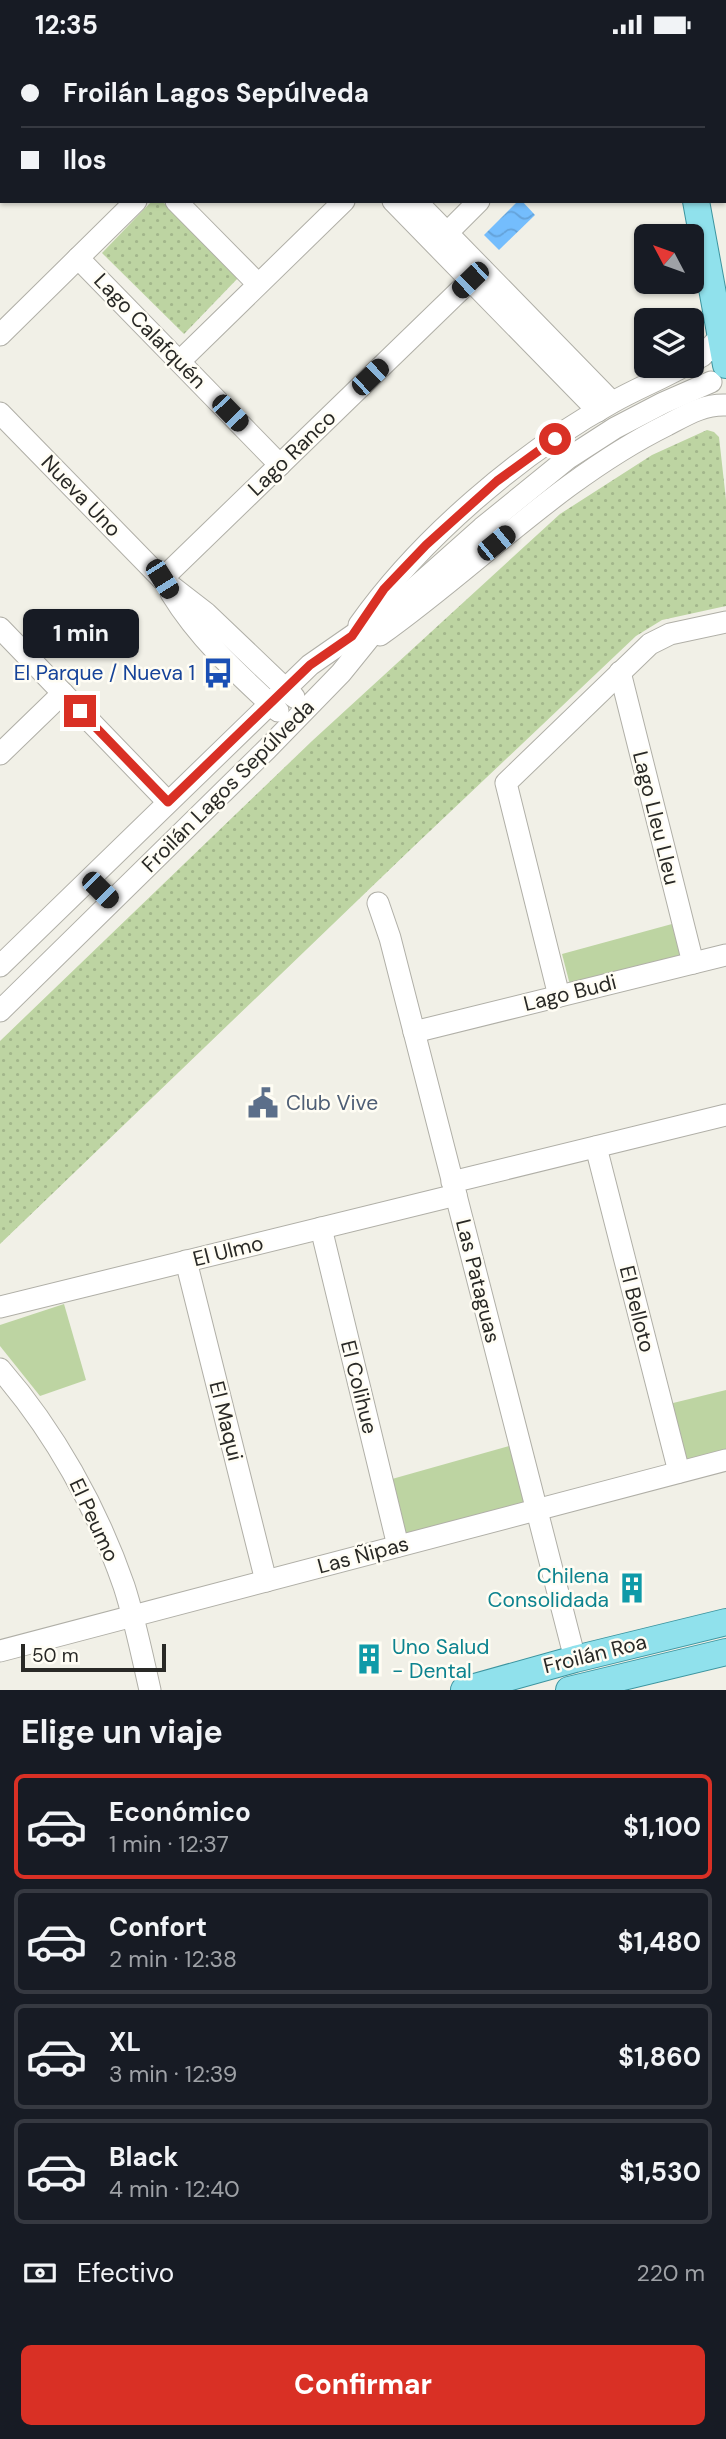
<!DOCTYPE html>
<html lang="es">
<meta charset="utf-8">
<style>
:root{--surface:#171b24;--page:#20242c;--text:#f1f3f6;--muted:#9ea1a6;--line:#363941;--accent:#d93025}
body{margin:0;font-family:"DM Sans",sans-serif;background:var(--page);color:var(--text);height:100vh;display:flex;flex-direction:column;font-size:26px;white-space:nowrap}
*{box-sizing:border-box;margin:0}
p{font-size:23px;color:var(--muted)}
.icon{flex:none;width:38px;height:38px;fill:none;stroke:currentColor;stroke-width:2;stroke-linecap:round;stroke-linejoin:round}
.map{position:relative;height:1641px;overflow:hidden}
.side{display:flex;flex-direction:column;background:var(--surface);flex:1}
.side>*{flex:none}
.banner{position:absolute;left:0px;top:0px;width:726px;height:154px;box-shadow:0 2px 5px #0004;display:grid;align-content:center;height:154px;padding:0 21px;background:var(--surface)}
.needle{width:46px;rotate:311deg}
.controls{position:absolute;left:634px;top:175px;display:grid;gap:14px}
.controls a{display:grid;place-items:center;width:70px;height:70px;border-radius:10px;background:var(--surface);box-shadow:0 2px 5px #0004;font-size:35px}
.scale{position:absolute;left:21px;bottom:18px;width:145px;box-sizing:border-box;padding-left:7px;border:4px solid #292926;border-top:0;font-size:19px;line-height:24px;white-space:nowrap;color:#292926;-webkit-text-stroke:5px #fffdf4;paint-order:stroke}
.end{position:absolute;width:32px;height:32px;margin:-16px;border:9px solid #d93025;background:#fff;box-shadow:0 0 0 4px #fff}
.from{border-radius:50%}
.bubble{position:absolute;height:49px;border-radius:10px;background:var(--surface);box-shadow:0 2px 5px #0004;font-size:23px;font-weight:700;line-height:49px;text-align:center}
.car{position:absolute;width:21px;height:42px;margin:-21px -10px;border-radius:9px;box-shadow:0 0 5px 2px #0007;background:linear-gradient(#222 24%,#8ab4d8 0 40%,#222 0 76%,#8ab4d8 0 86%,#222 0)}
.banner b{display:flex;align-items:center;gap:24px;height:66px;font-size:26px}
.banner b+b{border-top:2px solid var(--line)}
.banner i{width:18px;height:18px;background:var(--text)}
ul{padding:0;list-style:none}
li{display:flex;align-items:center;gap:21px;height:105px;margin:0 14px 10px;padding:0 7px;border:4px solid var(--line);border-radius:10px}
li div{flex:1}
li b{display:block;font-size:26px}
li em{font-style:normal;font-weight:700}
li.on{border-color:var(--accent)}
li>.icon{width:63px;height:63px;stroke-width:1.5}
h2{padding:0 21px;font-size:32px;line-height:84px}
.pay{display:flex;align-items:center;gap:18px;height:77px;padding:0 21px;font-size:26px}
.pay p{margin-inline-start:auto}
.primary-button{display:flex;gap:14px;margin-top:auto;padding:14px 21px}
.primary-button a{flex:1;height:80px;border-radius:10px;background:var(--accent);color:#fff;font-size:28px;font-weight:700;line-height:80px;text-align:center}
.status{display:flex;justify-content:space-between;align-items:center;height:49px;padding:0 35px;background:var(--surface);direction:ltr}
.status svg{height:19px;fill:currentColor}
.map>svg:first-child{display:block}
.grass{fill:#bdd4a2}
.park{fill:url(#park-dots)}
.water{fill:url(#water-waves)}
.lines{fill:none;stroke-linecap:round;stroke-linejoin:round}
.minor-casing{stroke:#b0afa7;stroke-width:23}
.major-casing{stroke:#3c949f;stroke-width:28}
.highway-casing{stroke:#3c949f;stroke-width:33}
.minor{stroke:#fff;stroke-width:21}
.major{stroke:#90e1ec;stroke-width:26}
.highway{stroke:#46cde0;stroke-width:32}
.route{stroke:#d93025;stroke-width:9}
.labels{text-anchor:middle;stroke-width:5;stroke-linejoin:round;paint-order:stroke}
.street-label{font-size:21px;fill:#292926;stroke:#fffdf4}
.transit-label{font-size:21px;fill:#164399;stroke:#fffdf4;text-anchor:end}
.service-label{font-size:21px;fill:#4e5e75;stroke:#fffdf4;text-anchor:start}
.culture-label{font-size:21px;fill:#0d838f;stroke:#fffdf4;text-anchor:end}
</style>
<div class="status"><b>12:35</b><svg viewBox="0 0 49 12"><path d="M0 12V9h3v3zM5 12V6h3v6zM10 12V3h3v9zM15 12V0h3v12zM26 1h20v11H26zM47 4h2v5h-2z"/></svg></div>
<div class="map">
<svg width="726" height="1641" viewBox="0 0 726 1641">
<defs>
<pattern id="park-dots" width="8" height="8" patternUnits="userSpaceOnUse" patternTransform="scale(1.75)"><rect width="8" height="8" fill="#bdd4a2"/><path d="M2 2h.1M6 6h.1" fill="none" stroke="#a2b68b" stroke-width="1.8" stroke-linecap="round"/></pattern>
<pattern id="water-waves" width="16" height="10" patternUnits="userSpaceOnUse" patternTransform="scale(1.75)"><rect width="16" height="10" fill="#74bdfd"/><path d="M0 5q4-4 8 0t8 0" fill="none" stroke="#64a2d9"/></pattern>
</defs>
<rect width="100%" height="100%" fill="#f1f0e7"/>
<!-- grass -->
<g class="grass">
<polygon points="672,875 680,906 570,936 562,905"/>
<polygon points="64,1255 86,1331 40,1347 0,1297 0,1276"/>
<polygon points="726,1341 726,1402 683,1415 669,1355"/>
<polygon points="513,1396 526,1456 409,1487 401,1482 392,1430"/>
</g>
<!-- park -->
<g class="park">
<polygon points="152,152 162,152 239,228 184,285 102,204"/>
<polygon points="707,381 714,383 719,388 726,451 726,557 662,571 636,587 411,800 0,1195 0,992 312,692 560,465 652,406"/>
</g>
<!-- water -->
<polygon class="water" points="518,152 522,152 535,166 499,201 484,186"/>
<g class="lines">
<!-- minor casing -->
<g class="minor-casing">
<g id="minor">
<polyline points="244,0 246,2"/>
<polyline points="268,0 270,2"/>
<polyline points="67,2 69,0"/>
<polyline points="635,2 636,0"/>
<polyline points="0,68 2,66"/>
<polyline points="176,152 258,235"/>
<polyline points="393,152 598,362"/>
<polyline points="416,152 612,353"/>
<polyline points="437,194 479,152"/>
<polyline points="78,209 280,416"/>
<polyline points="0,286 136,152"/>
<polyline points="180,312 344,152"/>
<polyline points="691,313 702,307 721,287"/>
<polyline points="0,364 162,530 206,564 294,648"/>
<polyline points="162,530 482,220"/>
<path d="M171,544c28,46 68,82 107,118"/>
<path d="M359,576c61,-86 161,-172 254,-223 23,-13 48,-23 71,-36"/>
<polyline points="0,579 168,753"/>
<path d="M380,586c96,-68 180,-157 287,-210 19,-10 37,-21 59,-20"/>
<polyline points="620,623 693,914"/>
<polyline points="0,705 63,644"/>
<polyline points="378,854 390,889 575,1610"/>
<polyline points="0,917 310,616 392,559 482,479 567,410 615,379 663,354 711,333"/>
<polyline points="559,947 506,734 650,595 670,585 726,573"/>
<polyline points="0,962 267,700 341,624 383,572"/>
<polyline points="414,983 726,906"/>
<polyline points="596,1098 679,1423"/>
<polyline points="452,1133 726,1066"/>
<polyline points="321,1179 398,1497"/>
<polyline points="186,1212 266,1532"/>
<polyline points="0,1258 456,1146"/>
<path d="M0,1320c54,62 97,139 124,217 11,34 18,69 26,104"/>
<polyline points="0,1602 726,1411"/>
</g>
</g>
<!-- major casing -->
<g class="major-casing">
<g id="major">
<polyline points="666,0 667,2"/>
<polyline points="696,152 726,316"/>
<polyline points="464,1641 575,1610 726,1573"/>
<polyline points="569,1641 726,1603"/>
</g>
</g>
<!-- highway casing -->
<g class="highway-casing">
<g id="highway">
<polyline points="697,0 698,2"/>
<polyline points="724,130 726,137"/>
</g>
</g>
<!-- minor -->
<use href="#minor" class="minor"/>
<!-- major -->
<use href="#major" class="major"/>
<!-- highway -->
<use href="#highway" class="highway"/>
</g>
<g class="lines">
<!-- route -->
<polyline class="route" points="80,662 168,753 310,616 352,587 384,540 426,496 497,432 555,390"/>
</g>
<!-- icons -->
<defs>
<g id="bus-bare" transform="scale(2.415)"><path d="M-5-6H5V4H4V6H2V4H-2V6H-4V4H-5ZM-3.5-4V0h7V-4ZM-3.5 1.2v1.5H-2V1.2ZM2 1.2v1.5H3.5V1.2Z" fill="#1a4fb4" stroke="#fffdf4" stroke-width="2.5" paint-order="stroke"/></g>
<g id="civic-bare" transform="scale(2.415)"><path d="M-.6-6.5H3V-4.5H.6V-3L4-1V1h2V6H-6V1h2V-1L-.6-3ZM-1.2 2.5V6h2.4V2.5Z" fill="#5c6f8a" stroke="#fffdf4" stroke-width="2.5" paint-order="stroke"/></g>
<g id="building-bare" transform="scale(2.415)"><path d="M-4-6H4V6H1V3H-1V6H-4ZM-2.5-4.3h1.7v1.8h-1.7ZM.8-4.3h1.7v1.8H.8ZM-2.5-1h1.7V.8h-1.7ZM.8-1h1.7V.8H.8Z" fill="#0f9aa8" stroke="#fffdf4" stroke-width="2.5" paint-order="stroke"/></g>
</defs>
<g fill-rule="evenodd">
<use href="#bus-bare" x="218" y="624"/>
<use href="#civic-bare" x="263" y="1054"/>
<use href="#building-bare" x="632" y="1539"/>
<use href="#building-bare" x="369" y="1610"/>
</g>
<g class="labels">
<!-- street labels -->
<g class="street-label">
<text transform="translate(150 282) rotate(46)" y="7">Lago Calafquén</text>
<text transform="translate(292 404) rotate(-44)" y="7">Lago Ranco</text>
<text transform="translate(81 447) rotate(46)" y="7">Nueva Uno</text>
<text transform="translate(228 737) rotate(-45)" y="7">Froilán Lagos Sepúlveda</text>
<text transform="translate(656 769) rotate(76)" y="7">Lago Lleu Lleu</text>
<text transform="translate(570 944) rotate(-14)" y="7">Lago Budi</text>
<text transform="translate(228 1202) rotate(-14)" y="7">El Ulmo</text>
<text transform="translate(478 1232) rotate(76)" y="7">Las Pataguas</text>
<text transform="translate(637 1260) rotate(76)" y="7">El Belloto</text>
<text transform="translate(359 1338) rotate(76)" y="7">El Colihue</text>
<text transform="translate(226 1372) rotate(76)" y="7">El Maqui</text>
<text transform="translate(94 1471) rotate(65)" y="7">El Peumo</text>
<text transform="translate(363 1506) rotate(-15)" y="7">Las Ñipas</text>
<text transform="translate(595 1605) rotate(-14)" y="7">Froilán Roa</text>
</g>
<!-- transit labels -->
<g class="transit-label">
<text x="195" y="631">El Parque / Nueva 1</text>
</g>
<!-- service labels -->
<g class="service-label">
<text x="286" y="1061">Club Vive</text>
</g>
<!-- culture labels -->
<g class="culture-label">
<text x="609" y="1534">Chilena<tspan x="609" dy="24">Consolidada</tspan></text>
<text x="392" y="1605" text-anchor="start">Uno Salud<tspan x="392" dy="24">- Dental</tspan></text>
</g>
</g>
</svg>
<div class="controls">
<a><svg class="needle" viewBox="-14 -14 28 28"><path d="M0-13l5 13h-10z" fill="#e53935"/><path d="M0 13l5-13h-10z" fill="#9ea1a6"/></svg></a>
<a><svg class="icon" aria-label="layers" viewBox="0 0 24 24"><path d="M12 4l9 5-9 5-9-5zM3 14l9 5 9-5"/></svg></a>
</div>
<div class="scale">50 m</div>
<i class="end from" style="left:555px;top:390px"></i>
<i class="end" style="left:80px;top:662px"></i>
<div class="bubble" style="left:23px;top:560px;width:116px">1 min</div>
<i class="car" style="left:470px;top:231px;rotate:226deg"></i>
<i class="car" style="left:370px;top:328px;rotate:46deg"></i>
<i class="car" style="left:230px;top:364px;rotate:136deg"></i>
<i class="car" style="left:496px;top:494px;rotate:51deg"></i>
<i class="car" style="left:162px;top:530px;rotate:148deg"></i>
<i class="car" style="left:100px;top:841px;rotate:135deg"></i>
<div class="banner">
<b><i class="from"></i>Froilán Lagos Sepúlveda</b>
<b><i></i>Ilos</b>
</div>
</div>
<section class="side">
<h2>Elige un viaje</h2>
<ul>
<li class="on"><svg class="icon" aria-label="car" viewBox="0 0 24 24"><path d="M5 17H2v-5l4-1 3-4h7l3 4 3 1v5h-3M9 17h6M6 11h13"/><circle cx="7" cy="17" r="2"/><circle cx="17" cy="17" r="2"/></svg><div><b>Económico</b><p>1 min · 12:37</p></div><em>$1,100</em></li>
<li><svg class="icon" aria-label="car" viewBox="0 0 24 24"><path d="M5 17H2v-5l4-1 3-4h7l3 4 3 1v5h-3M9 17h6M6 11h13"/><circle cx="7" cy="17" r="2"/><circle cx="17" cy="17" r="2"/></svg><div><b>Confort</b><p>2 min · 12:38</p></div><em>$1,480</em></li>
<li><svg class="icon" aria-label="car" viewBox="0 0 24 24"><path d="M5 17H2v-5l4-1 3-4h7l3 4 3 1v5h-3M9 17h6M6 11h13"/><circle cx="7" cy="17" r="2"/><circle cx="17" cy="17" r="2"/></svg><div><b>XL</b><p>3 min · 12:39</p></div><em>$1,860</em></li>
<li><svg class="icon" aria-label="car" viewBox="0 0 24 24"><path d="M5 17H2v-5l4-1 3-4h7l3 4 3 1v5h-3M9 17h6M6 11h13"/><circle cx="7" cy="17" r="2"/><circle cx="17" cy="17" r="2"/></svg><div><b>Black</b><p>4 min · 12:40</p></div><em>$1,530</em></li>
</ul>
<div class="pay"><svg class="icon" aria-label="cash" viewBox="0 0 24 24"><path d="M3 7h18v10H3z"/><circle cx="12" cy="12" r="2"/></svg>Efectivo<p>220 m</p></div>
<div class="primary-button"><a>Confirmar</a></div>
</section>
